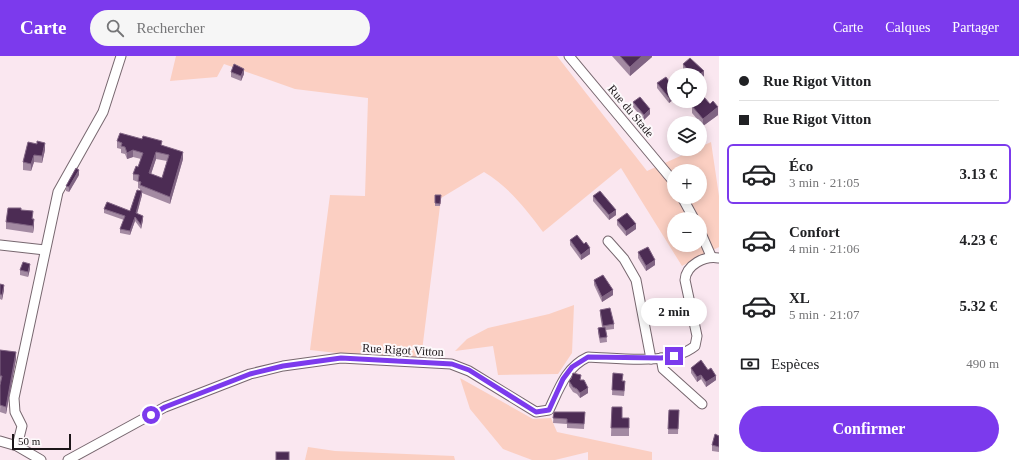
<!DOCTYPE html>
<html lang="fr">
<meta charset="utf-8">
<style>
:root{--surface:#fff;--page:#f6f6f6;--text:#202124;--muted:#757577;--line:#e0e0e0;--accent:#7c3aed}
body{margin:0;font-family:"Times New Roman",serif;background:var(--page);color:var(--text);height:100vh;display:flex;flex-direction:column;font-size:15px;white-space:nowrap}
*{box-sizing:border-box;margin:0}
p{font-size:13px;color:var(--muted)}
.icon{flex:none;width:22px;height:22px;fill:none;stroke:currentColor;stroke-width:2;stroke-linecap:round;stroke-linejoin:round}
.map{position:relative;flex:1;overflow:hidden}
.side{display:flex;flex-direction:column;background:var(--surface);width:300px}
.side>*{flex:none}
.banner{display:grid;align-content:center;height:88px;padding:0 20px;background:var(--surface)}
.fabs{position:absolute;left:667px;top:12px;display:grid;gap:8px}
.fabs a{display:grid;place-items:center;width:40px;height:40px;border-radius:50%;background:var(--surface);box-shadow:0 2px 10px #0003;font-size:20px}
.scale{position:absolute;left:12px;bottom:10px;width:59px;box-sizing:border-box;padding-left:4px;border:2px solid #1c1619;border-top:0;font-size:11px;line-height:14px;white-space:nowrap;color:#1c1619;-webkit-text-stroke:3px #fdf9fb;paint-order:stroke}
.end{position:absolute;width:18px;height:18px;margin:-9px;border:5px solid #7c3aed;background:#fff;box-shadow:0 0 0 2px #fff}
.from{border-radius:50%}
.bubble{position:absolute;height:28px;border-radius:14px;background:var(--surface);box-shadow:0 2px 10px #0003;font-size:13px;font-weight:800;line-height:28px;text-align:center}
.banner b{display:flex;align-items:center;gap:14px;height:38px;font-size:15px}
.banner b+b{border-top:1px solid var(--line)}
.banner i{width:10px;height:10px;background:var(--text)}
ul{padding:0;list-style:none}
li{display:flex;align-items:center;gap:12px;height:60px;margin:0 8px 6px;padding:0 12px;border:2px solid transparent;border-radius:6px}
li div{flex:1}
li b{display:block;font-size:15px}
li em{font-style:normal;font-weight:800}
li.on{border-color:var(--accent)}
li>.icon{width:36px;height:36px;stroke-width:1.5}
.pay{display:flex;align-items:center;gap:10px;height:44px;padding:0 20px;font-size:15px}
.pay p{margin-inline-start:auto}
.cta{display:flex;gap:8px;margin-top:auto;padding:8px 20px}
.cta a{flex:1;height:46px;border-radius:24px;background:var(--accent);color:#fff;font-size:16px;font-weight:800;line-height:46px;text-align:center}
header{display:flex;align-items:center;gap:24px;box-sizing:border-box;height:56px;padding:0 20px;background:var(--accent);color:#fff}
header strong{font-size:19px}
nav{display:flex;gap:22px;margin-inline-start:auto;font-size:14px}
.search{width:280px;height:36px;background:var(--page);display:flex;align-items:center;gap:10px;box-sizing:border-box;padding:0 14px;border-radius:22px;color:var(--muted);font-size:15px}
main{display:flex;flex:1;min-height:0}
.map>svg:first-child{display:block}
.green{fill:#fbcfc2;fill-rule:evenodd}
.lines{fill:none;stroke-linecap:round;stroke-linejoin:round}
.street-casing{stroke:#77676f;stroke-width:11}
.street{stroke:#fff;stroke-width:9}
.wall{fill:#a38aa2;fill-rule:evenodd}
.shaded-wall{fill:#806483}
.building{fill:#4c2c54;stroke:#806483;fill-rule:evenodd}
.route{stroke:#7c3aed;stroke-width:5}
.labels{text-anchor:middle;stroke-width:4;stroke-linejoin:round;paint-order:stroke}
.street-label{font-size:12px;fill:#1c1619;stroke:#fdf9fb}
</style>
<header>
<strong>Carte</strong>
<div class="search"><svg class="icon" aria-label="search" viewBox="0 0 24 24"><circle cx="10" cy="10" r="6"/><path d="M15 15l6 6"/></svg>Rechercher</div>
<nav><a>Carte</a><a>Calques</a><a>Partager</a></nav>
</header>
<main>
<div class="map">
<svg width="719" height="404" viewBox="0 0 719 404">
<rect width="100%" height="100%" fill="#fae7f0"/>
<!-- green -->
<g class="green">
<path d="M176,0h381l90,115 49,-22h4v-2l11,-5 8,54v51l-37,19 -61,-98 -78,64c-17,-23 -34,-45 -59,-60l-43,26 -20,161 -66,-4 -45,-5 20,-155 35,1 3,-98 -73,-9 -71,-25 -7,13 -47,4zM674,115h26v26h-26zM674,163h26v26h-26z"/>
<polygon points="574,249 572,297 558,318 498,319 493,290 455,295 467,283 488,272 549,258"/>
<polygon points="460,322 533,363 551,362 557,376 652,396 652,404 588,404 588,396 555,404 532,404 503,393 470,353"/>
<polygon points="308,391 335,395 454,400 455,404 305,404"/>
</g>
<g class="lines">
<!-- street casing -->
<g class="street-casing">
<g id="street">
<polyline points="569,0 674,126"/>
<polyline points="682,141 694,163"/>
<polyline points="700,175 711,200"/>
<polyline points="608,185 624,203 636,224 651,303"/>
<polyline points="0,189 45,194"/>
<polyline points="661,302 663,313 702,348"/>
<polyline points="0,385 17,390 41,404"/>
<polyline points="17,390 22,370 15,356 14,342 58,136 103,56 121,0"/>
<path d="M68,404l97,-53 85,-33 33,-8 58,-8 110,6 18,7 67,41 13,-2c10,-21 17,-43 39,-53 32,1 82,9 107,-11l2,-10 -12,-56c1,-15 20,-25 34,-22"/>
</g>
</g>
<!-- street -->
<use href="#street" class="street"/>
</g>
<!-- wall -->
<g class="wall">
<polygon points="612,0 652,0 652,1 630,20"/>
<polygon points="683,8 704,20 700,23 700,19 688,19 683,13"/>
<polygon points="231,16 244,18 241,25 231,21"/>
<polygon points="657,27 674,32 674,43 669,47 657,32"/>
<polygon points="633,46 650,58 644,64 633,51"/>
<polygon points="692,50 718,59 703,70 692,57"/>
<path d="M117,85l45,4 21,14 -13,45 -28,-11v2l-5,19 6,6 -2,9 -6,-8 -5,14 -10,-2v-4l4,-9 -20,-7v-4l26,2 10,-20v-2l-2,-1v-6l-5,-2v-6l5,-7 3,-8 -8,-2 -6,2 -2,-5 -4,-1v-4l-4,-1zM156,103l11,2 -5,17 -11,-4z"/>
<polygon points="37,88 45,94 42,107 34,106 31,115 23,114 23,106"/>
<polygon points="79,119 69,136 66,135 66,130"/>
<polygon points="435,139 441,142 440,150 435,150"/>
<polygon points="593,140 616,159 609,164 593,145"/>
<polygon points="21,155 33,163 34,170 33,177 6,173 6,166"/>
<polygon points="617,164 636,173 626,180 617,169"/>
<polygon points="570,184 590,198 581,204 570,189"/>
<polygon points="638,196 655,209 646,215 638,202"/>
<polygon points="30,213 28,221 20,219 20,214"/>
<polygon points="594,224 613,239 602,246 594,229"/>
<polygon points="0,228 4,234 2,244 0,243"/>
<polygon points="654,247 665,263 665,268 657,270 654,252"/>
<polygon points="600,254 614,268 614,273 606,274 607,286 600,287 598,277 598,272 602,271 600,259"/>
<polygon points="0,294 16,303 6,358 0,356 1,327 0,327"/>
<polygon points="691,312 708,314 716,324 706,331 701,323 697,326 691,317"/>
<polygon points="613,317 623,325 625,331 624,340 612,339"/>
<polygon points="581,324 588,337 580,342 577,338 573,336 569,330 569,325"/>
<polygon points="612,351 622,362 629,362 629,380 611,380"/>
<polygon points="669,354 679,354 678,378 668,378"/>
<polygon points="554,356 585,356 584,373 567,372 567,368 553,367"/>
<polygon points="719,380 719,396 712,395 712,389"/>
</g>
<!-- shaded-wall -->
<g class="shaded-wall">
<polygon points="642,0 652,0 652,1 630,20 630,11"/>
<polygon points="244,13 244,18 241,25 241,20"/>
<polygon points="704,15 704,20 700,23 700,19 699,19"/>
<polygon points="674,38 674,43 669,47 669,42"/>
<polygon points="718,51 718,59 703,70 703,63"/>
<polygon points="650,53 650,58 644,64 644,59"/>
<polygon points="45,87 45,94 42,107 42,100"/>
<polygon points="133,94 133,101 127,103 127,97"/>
<polygon points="156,96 156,103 149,124 149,117"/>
<polygon points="183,96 183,103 170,148 170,141"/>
<polygon points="34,99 34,106 31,115 31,108"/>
<polygon points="79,114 79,119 69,136 69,131"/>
<polygon points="142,135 142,139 136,161 136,157"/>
<polygon points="616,154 616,159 609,164 609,159"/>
<polygon points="143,160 143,164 141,173 141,169"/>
<polygon points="135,161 135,165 130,179 130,175"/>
<polygon points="34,163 34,170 33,177 33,170"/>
<polygon points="636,168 636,173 626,180 626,175"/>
<polygon points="590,192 590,198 581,204 581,199"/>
<polygon points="655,204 655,209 646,215 646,210"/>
<polygon points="30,208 30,213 28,221 28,216"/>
<polygon points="4,229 4,234 2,244 2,239"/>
<polygon points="613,234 613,239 602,246 602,241"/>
<polygon points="16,296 16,303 6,358 6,351"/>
<polygon points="701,319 701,323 697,326 697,321"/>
<polygon points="716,320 716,324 706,331 706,326"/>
<polygon points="588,332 588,337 580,342 580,337"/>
</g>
<!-- building -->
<g class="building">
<polygon points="620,0 642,0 630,11"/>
<polygon points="690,2 704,15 699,19 692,19 683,8"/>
<polygon points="234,8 244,13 241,20 231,16"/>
<polygon points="666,21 674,32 674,38 669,42 657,27"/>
<polygon points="640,41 650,53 644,59 633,46"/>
<polygon points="704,41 710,48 713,45 718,51 703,63 692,50 698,45 700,45 700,44"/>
<path d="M120,77l22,6 1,-3 19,5 -1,4 22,7 -13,45 -30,-12 1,-3 -3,-1 1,-6 -6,-1 3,-8 2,1 5,-14 -10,-3 -6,3 -2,-6 -4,-1 1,-3 -5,-2zM156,96l13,3 -7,23 -13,-5z"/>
<polygon points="37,85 45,87 42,100 34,99 31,108 23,106 28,86 37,88"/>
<polygon points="76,112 79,114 69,131 66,130"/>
<polygon points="137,134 142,135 136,157 143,160 141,169 135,161 130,175 120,173 125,160 104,153 107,146 130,155"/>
<polygon points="600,135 616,154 609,159 593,140"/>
<polygon points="435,139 441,139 440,148 435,147"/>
<polygon points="8,152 21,152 21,154 33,155 32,163 34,163 33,170 6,166"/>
<polygon points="627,157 636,168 626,175 617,164"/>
<polygon points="577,179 584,188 586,186 590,192 581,199 570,184"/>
<polygon points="648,191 655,204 646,210 638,196"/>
<polygon points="23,206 30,208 28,216 20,214"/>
<polygon points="603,219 613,234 602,241 594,224"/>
<polygon points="0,228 4,229 2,239 0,238"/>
<polygon points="663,245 665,263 657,264 654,247"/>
<polygon points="610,252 614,268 603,270 600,254"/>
<polygon points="605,271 607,281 600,282 598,272"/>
<polygon points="0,294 16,296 6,351 0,349 0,329 2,320 0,320"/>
<polygon points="701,304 708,314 711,312 716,320 706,326 701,319 697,321 691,312"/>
<polygon points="573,317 581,319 580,324 584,324 588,332 580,337 577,333 573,331 569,325 571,323"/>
<polygon points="613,317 623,318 622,325 625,325 624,335 612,334"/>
<polygon points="612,351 622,351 622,362 629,362 629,372 611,372"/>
<polygon points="669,354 679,354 678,373 668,373"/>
<polygon points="554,356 585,356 584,368 567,367 567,363 553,362"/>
<polygon points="715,378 719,380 719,391 712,389"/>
<rect x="276" y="396" width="13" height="8"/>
</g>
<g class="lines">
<!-- route -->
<polyline class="route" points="151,359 165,351 250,318 283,310 341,302 452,308 469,314 536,356 549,354 563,323 572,311 588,301 661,302 674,300"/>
</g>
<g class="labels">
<!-- street labels -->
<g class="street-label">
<text transform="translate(631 55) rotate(50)" y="4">Rue du Stade</text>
<text transform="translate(403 294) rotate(3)" y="4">Rue Rigot Vitton</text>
</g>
</g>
</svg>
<div class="fabs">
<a><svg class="icon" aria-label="locate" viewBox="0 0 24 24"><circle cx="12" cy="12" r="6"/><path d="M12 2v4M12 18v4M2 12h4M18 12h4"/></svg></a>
<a><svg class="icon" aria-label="layers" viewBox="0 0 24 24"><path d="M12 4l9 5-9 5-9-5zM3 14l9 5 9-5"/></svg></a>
<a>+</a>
<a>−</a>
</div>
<div class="scale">50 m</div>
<i class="end from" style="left:151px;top:359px"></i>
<i class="end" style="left:674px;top:300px"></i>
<div class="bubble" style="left:641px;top:242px;width:66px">2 min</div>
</div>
<section class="side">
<div class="banner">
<b><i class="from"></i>Rue Rigot Vitton</b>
<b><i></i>Rue Rigot Vitton</b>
</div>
<ul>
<li class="on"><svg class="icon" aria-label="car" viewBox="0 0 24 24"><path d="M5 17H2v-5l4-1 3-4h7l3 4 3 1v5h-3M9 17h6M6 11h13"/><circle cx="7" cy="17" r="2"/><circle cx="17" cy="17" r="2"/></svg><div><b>Éco</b><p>3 min · 21:05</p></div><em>3.13 €</em></li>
<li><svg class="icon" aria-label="car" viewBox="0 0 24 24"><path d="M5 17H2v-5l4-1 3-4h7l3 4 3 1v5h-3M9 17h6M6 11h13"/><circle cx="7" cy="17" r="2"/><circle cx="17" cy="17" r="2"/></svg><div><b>Confort</b><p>4 min · 21:06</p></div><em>4.23 €</em></li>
<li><svg class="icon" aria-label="car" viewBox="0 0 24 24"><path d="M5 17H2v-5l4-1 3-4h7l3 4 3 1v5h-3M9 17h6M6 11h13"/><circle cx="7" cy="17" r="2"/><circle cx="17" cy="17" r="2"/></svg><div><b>XL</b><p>5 min · 21:07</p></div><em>5.32 €</em></li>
</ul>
<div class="pay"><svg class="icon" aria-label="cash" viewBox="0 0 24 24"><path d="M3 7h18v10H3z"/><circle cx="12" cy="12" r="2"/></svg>Espèces<p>490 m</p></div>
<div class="cta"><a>Confirmer</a></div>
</section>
</main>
